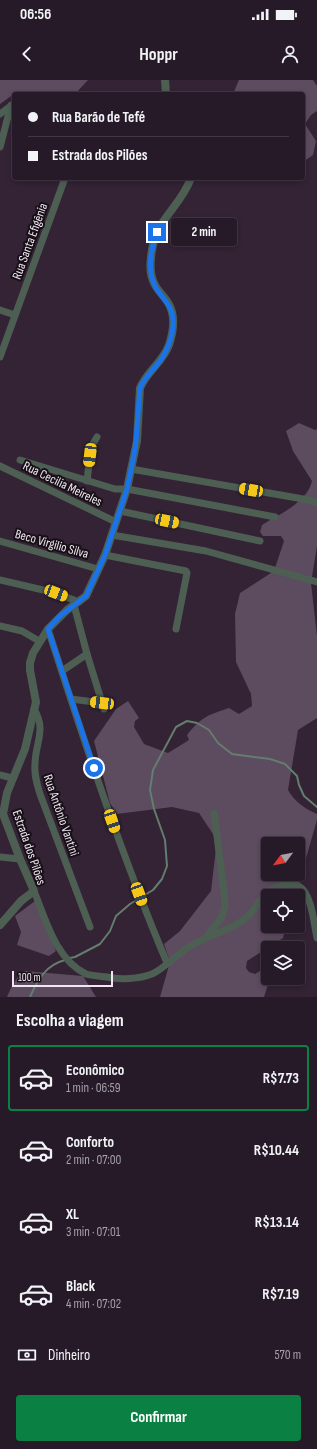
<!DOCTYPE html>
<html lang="pt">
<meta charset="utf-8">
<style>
:root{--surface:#261a28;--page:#322734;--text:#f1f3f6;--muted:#a4a1a8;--line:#423845;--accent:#0b8043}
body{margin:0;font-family:"Sofia Sans Condensed",sans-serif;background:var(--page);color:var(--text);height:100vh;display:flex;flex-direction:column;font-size:15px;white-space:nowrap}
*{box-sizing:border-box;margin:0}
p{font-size:13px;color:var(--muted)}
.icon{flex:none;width:22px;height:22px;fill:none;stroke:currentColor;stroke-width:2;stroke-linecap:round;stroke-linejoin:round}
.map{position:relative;height:917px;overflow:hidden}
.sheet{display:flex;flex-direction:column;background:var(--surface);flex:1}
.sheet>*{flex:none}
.banner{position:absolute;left:12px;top:12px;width:293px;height:88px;border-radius:4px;box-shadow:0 2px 6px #0003,0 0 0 1px var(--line);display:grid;align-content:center;height:88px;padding:0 16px;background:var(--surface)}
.needle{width:26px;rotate:238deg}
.buttons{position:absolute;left:261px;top:757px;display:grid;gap:8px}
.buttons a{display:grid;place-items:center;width:44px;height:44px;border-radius:4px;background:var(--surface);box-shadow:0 2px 6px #0003,0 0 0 1px var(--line);font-size:20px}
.scale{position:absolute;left:12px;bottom:10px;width:101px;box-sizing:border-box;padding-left:4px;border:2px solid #f1e6f2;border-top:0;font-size:11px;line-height:14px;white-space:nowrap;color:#f1e6f2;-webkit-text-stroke:3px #171017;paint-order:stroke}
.end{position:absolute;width:18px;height:18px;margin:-9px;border:5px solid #1a73e8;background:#fff;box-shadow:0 0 0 2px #fff}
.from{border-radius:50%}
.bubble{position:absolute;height:28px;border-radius:4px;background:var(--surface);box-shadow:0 2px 6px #0003,0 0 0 1px var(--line);font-size:13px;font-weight:700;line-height:28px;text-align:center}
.car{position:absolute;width:12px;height:24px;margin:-12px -6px;border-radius:5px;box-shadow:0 0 3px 1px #0007;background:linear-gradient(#f5c518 24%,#345 0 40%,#f5c518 0 76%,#345 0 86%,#f5c518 0)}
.banner b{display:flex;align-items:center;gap:14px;height:38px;font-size:15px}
.banner b+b{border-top:1px solid var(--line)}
.banner i{width:10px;height:10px;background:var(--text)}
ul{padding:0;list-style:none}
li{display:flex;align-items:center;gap:12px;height:66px;margin:0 8px 6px;padding:0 8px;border:2px solid transparent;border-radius:4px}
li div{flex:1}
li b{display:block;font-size:15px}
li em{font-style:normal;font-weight:700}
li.on{border-color:var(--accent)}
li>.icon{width:36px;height:36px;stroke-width:1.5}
h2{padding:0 16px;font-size:18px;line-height:48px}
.pay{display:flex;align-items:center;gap:10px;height:44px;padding:0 16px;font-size:15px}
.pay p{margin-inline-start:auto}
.button{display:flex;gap:8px;margin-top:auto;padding:8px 16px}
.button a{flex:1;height:46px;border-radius:4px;background:var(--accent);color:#fff;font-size:16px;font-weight:700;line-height:46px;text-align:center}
.status{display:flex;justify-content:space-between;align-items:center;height:28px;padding:0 20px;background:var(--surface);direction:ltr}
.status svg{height:11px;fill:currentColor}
header{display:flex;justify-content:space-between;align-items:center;height:52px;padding:0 16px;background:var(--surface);font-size:18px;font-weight:700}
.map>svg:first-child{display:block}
.green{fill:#5d4b5f;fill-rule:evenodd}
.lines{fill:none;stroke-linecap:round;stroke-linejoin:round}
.stream{stroke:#637d6e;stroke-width:2}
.minor{stroke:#4d5f53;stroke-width:7}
.tertiary{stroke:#4d5f53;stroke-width:8}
.route{stroke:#1a73e8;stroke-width:5}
.labels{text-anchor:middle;stroke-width:4;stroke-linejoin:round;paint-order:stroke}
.street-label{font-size:13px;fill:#f1e6f2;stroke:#171017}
</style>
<div class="status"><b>06:56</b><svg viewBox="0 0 49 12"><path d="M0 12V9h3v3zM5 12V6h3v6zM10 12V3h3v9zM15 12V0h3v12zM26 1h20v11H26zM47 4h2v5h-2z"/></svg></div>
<header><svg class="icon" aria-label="back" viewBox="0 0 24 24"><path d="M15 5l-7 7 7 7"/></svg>Hoppr<svg class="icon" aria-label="person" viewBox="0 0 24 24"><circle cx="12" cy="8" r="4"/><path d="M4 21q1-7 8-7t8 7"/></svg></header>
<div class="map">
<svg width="317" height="917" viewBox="0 0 317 917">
<rect width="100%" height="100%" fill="#332335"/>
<!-- green -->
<g class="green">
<polygon points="0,0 88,0 75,14 14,14 0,24"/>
<polygon points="239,0 313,0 317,6 317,31 311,35 305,44 316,61 313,75 303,82 303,14 233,14"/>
<path d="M299,343l16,7 2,-1v117l-6,37 6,53v82l-19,12 -10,60c7,12 16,18 29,24v6l-22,76h-27v30h18l-3,12 -36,23 -1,7 3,4 6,2 13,-8v12h2l-6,19h-104l10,-35 -6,-18 16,-13 31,-40 6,-51 -18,-27 -27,-6 -55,7 -7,-11 -16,-62 22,-32 12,-8 11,17 -4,3 -1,6 10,17 24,9 21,-13 -2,-5c14,-18 21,-20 42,-27l10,6 13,-8 -1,-12 -15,-32 -1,-48 5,-21 34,-22 10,-30 -3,-5h-18l-3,-4 2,-7c17,-11 45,-22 50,-44l-19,-30 -7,-20zM268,764h30v30h-30z"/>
<polygon points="35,821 56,871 49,876 17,865 21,852 15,836"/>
<path d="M25,891l58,5 13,21h-89c4,-10 9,-20 18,-26z"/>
</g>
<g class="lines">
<!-- stream -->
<g class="stream">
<polyline points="70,878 75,877 100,864 110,851 116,836 130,824 153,810 162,799 167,786 165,760 154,729 150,710 153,690 176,647 187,641 197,643 209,650 218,663 232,674 270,679 285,684 297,696 299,705 304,716 317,727"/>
<path d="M30,917c8,-18 16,-32 35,-37"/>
</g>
<!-- minor -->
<g class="minor">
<polyline points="0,34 12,25"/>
<polyline points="0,67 11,25"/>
<polyline points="0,230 15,235"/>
<polyline points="0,277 65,98"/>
<polyline points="20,380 115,409 127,409 275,437"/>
<polyline points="0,386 116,442"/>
<polyline points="131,389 309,420 317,423"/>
<polyline points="87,401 91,367 97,357"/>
<polyline points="120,431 260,461"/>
<polyline points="112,455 206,471 317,502"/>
<polyline points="0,461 98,489"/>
<polyline points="105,475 186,491 187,493 176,549"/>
<polyline points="0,500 56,513 79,522"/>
<polyline points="74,525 87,574 104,629"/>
<polyline points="0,546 22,551 39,561"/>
<path d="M48,549c36,112 73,225 119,334"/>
<polyline points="62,591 87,574"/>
<polyline points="71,619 102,623"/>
<path d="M34,629c13,21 1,34 1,55 -1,11 2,20 5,30l50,133"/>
<polyline points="0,695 12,698"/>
<polyline points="0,777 20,779"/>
<path d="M34,811c12,29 22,69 52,83 6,2 15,2 21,3 13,3 32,2 45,-3 13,-6 25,-20 37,-27 18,-12 43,-16 59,-31 6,-5 9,-13 15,-19 9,-9 25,-18 37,-10 12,8 14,38 17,51"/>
<polyline points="208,855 222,837 225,826 224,811 214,733"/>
</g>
<!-- tertiary -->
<g class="tertiary">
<polyline points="165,0 166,14"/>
<path d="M0,845l21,-24 13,-10 -14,-32 -17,-45 4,-21 18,-44 11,-47 -6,-32v-7l3,-10 15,-24 19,-19 19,-14 19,-41 22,-66 7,-34 3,-14 3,-53c7,-17 23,-26 29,-43 5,-15 7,-31 -2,-44 -4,-6 -10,-11 -13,-18 -5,-10 -4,-21 -2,-33 5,-32 29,-44 39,-72"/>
</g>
</g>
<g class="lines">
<!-- route -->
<path class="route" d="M94,688l-46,-139 12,-13 26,-20 19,-41 22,-66 7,-34 2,-14 4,-53c5,-11 13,-18 20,-27 7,-10 12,-23 13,-34 2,-21 -9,-25 -18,-41 -8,-16 -4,-38 2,-54"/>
</g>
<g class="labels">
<!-- street labels -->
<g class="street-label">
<text transform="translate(29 161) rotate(-70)" y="5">Rua Santa Efigênia</text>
<text transform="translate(63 403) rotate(26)" y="5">Rua Cecilia Meireles</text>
<text transform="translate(52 463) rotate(16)" y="5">Beco Virgilio Silva</text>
<text transform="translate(62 735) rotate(71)" y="5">Rua Antônio Vantini</text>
<text transform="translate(30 767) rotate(71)" y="5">Estrada dos Pilões</text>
</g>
</g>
</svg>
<div class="buttons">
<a><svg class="needle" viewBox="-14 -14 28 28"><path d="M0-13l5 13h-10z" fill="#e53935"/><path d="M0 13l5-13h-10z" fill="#a4a1a8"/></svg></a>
<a><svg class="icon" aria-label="locate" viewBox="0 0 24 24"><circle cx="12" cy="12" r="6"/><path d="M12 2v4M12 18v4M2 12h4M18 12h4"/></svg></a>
<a><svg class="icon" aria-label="layers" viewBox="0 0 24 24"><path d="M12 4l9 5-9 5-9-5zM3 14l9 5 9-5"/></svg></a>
</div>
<div class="scale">100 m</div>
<i class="end from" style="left:94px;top:688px"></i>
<i class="end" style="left:157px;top:152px"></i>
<div class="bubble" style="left:171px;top:138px;width:66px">2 min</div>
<i class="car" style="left:90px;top:375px;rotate:187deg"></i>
<i class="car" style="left:251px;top:410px;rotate:280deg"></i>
<i class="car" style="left:167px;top:441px;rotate:102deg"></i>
<i class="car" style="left:56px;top:513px;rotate:111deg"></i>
<i class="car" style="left:102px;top:623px;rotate:277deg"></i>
<i class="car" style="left:112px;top:741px;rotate:161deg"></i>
<i class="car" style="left:139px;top:814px;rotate:160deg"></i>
<div class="banner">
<b><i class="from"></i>Rua Barão de Tefé</b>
<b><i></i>Estrada dos Pilões</b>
</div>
</div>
<section class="sheet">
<h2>Escolha a viagem</h2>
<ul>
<li class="on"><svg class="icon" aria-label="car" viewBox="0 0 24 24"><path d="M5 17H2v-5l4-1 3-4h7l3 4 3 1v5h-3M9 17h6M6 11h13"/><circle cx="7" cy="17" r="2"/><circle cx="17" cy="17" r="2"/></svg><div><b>Econômico</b><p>1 min · 06:59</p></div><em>R$7.73</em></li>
<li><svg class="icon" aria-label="car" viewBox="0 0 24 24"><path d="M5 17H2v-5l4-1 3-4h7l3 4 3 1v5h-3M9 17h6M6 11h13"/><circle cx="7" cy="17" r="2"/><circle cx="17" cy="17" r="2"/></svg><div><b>Conforto</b><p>2 min · 07:00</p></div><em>R$10.44</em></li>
<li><svg class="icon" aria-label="car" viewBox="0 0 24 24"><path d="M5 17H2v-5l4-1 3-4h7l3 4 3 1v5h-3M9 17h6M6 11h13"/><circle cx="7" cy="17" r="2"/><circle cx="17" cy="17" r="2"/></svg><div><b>XL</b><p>3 min · 07:01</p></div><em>R$13.14</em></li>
<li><svg class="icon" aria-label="car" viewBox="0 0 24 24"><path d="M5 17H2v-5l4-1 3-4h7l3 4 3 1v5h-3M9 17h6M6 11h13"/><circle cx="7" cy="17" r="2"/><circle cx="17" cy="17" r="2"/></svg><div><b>Black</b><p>4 min · 07:02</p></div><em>R$7.19</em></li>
</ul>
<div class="pay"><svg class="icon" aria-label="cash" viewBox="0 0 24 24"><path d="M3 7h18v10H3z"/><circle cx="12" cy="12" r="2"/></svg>Dinheiro<p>570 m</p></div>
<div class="button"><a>Confirmar</a></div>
</section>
